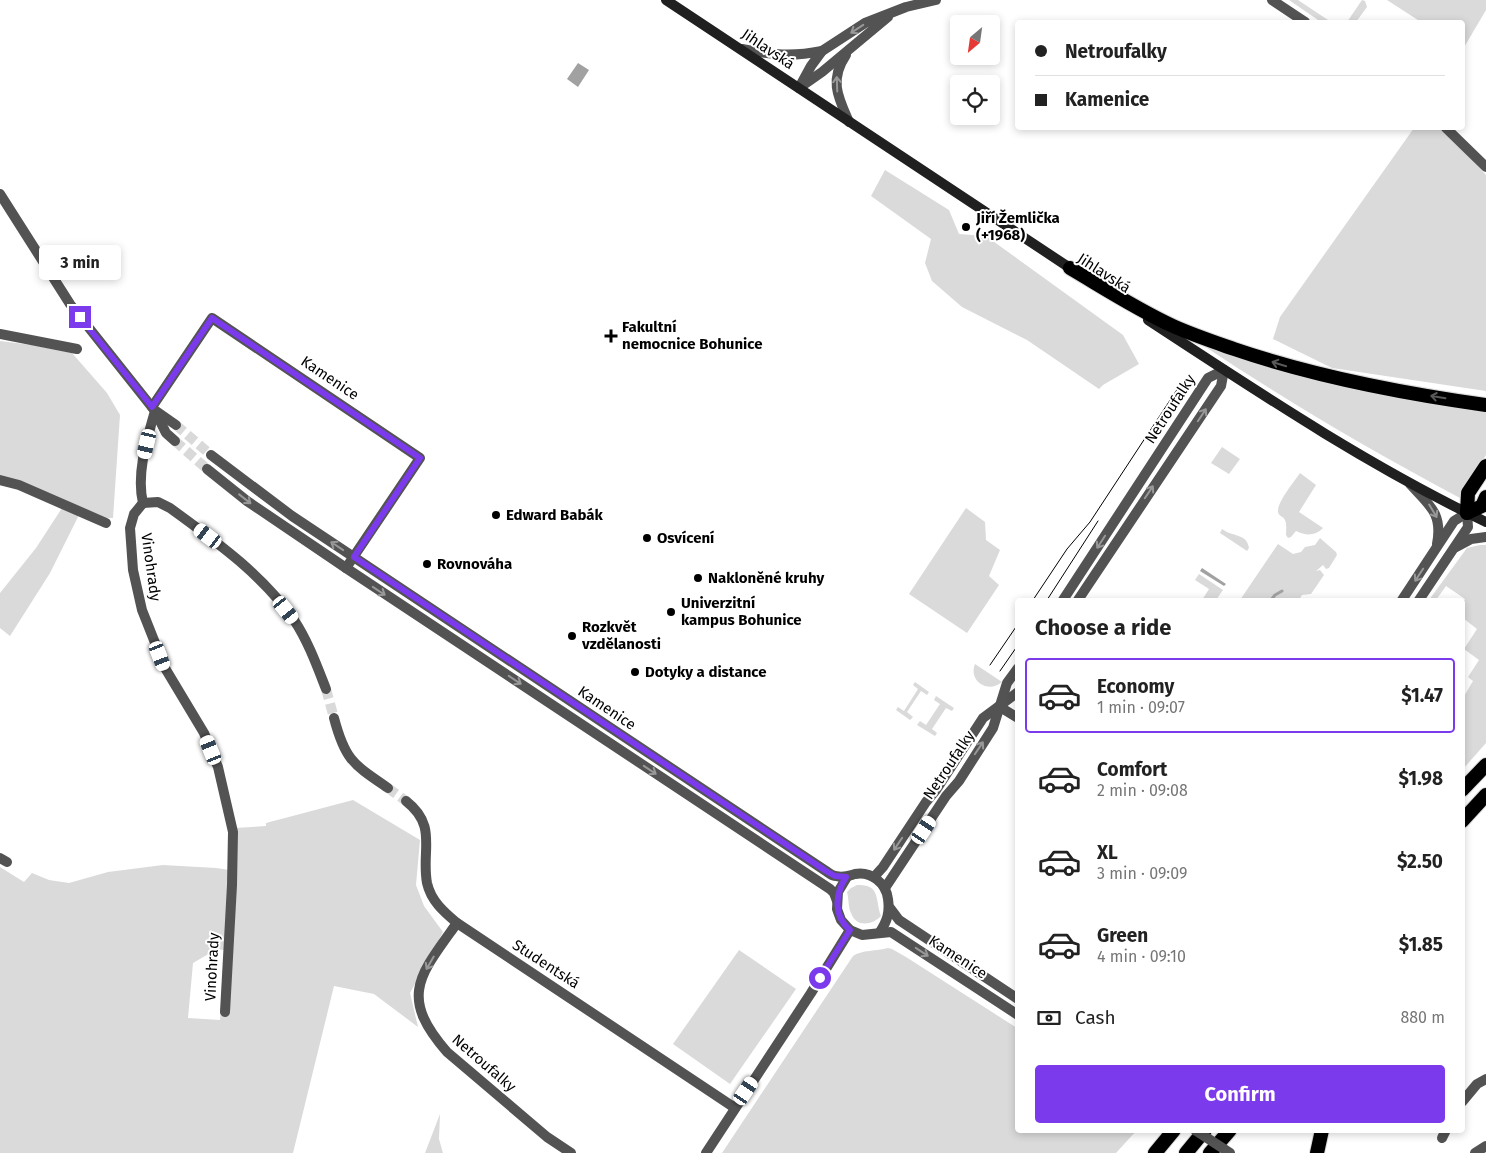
<!DOCTYPE html>
<meta charset="utf-8">
<style>
:root{--surface:#fff;--page:#f2f2f2;--text:#222;--muted:#767676;--line:#e0e0e0;--accent:#7c3aed}
body{margin:0;font-family:"Fira Sans",sans-serif;background:var(--page);color:var(--text);height:100vh;display:flex;flex-direction:column;font-size:19px;white-space:nowrap}
*{box-sizing:border-box;margin:0}
p{font-size:16px;color:var(--muted)}
.icon{flex:none;width:28px;height:28px;fill:none;stroke:currentColor;stroke-width:2;stroke-linecap:round;stroke-linejoin:round}
.map{position:relative;flex:1;overflow:hidden}
.sheet{position:absolute;left:1015px;top:598px;width:450px;height:535px;display:flex;flex-direction:column;background:var(--surface);border-radius:5px;box-shadow:0 2px 8px #0003}
.sheet>*{flex:none}
.guide{position:absolute;left:1015px;top:20px;width:450px;height:110px;border-radius:5px;box-shadow:0 2px 8px #0003;display:grid;align-content:center;height:110px;padding:0 20px;background:var(--surface)}
.needle{width:32px;rotate:209deg}
.controls{position:absolute;left:950px;top:15px;display:grid;gap:10px}
.controls a{display:grid;place-items:center;width:50px;height:50px;border-radius:5px;background:var(--surface);box-shadow:0 2px 8px #0003;font-size:25px}
.end{position:absolute;width:22px;height:22px;margin:-11px;border:6px solid #7c3aed;background:#fff;box-shadow:0 0 0 2px #fff}
.from{border-radius:50%}
.bubble{position:absolute;height:35px;border-radius:5px;background:var(--surface);box-shadow:0 2px 8px #0003;font-size:16px;font-weight:700;line-height:35px;text-align:center}
.car{position:absolute;width:15px;height:30px;margin:-15px -8px;border-radius:6px;box-shadow:0 0 4px 1px #0007;background:linear-gradient(#fff 24%,#345 0 40%,#fff 0 76%,#345 0 86%,#fff 0)}
.guide b{display:flex;align-items:center;gap:18px;height:48px;font-size:19px}
.guide b+b{border-top:1px solid var(--line)}
.guide i{width:12px;height:12px;background:var(--text)}
ul{padding:0;list-style:none}
li{display:flex;align-items:center;gap:15px;height:75px;margin:0 10px 8px;padding:0 10px;border:2px solid transparent;border-radius:5px}
li div{flex:1}
li b{display:block;font-size:19px}
li em{font-style:normal;font-weight:700}
li.selected{border-color:var(--accent)}
li>.icon{width:45px;height:45px;stroke-width:1.5}
h2{padding:0 20px;font-size:22px;line-height:60px}
.pay{display:flex;align-items:center;gap:12px;height:55px;padding:0 20px;font-size:19px}
.pay p{margin-inline-start:auto}
.cta{display:flex;gap:10px;margin-top:auto;padding:10px 20px}
.cta a{flex:1;height:58px;border-radius:5px;background:var(--accent);color:#fff;font-size:20px;font-weight:700;line-height:58px;text-align:center}
.map>svg:first-child{display:block}
.green{fill:#dadada;fill-rule:evenodd}
.water{fill:#a1a1a1}
.lines{fill:none;stroke-linecap:round;stroke-linejoin:round}
.stream{stroke:#a1a1a1;stroke-width:3}
.minor-tunnel{stroke:#d9d9d9;stroke-width:10;stroke-dasharray:10 5;stroke-linecap:butt}
.tertiary-tunnel{stroke:#d9d9d9;stroke-width:10;stroke-dasharray:10 5;stroke-linecap:butt}
.trunk-casing{stroke:#dbdbdb;stroke-width:16}
.minor{stroke:#535353;stroke-width:10}
.tertiary{stroke:#535353;stroke-width:10}
.secondary{stroke:#202020;stroke-width:10}
.trunk{stroke:#000;stroke-width:14}
.tram{stroke:#000;stroke-width:1}
.tertiary-bridge{stroke:#535353;stroke-width:10}
.oneway{stroke:#989898}
.oneway2{stroke:#595959}
.route{stroke:#7c3aed;stroke-width:6}
.poi-dot{fill:#000;stroke:#fff;stroke-width:2}
.labels{text-anchor:middle;stroke-width:4;stroke-linejoin:round;paint-order:stroke}
.street-label{font-size:15px;fill:#000;stroke:#fff}
.poi-label{font-size:15px;font-weight:bold;fill:#000;stroke:#fff;text-anchor:start}
</style>
<div class="map">
<svg width="1486" height="1153" viewBox="0 0 1486 1153">
<rect width="100%" height="100%" fill="#fff"/>
<!-- green -->
<g class="green">
<polygon points="1289,0 1298,0 1331,22 1321,22"/>
<polygon points="1362,0 1365,1 1367,7 1356,22 1347,22"/>
<polygon points="1387,0 1486,0 1486,10 1463,49 1462,22 1421,22"/>
<polygon points="1414,128 1440,128 1453,139 1486,175 1486,391 1332,368 1273,339 1280,317"/>
<polygon points="885,170 949,210 959,234 986,236 1123,335 1139,364 1103,385 1099,389 1027,340 962,307 932,281 925,263 931,239 871,196"/>
<polygon points="0,341 32,345 72,353 107,393 120,415 113,518 104,518 0,476"/>
<path d="M1201,344l285,66v45l-26,43c-89,-47 -175,-98 -259,-154z"/>
<polygon points="1222,447 1240,459 1229,474 1211,463"/>
<path d="M1300,473l16,12 -17,27 24,16c-8,8 -17,8 -27,3l-5,6 -3,1 -2,-3c0,-5 1,-10 -1,-15 -2,-4 -7,-4 -7,-9 0,-10 16,-29 22,-38z"/>
<polygon points="62,508 79,515 50,573 10,636 0,628 0,593 36,548"/>
<polygon points="966,508 985,522 986,540 1000,550 989,576 999,585 967,633 909,594"/>
<path d="M1222,529c10,8 25,4 27,19l-2,3 -27,-18z"/>
<polygon points="1320,538 1336,552 1337,555 1329,568 1326,569 1323,565 1316,571 1320,570 1324,575 1311,594 1302,595 1299,600 1240,600 1278,544 1293,554 1301,552 1305,547 1315,545"/>
<polygon points="1480,545 1486,545 1486,743 1463,769 1463,698 1473,681 1468,677 1479,660 1464,649 1477,629 1463,618 1463,603 1465,599 1446,586 1436,600 1429,600 1467,548"/>
<polygon points="1199,574 1223,590 1216,600 1202,600 1209,589 1195,580"/>
<path d="M975,664l27,18c-14,12 -34,-1 -27,-18z"/>
<polygon points="915,682 929,692 927,695 921,691 907,712 913,717 910,720 896,710 898,707 904,711 918,689 913,685"/>
<polygon points="936,696 954,708 952,711 946,708 932,729 937,733 935,736 917,725 920,721 926,725 940,704 934,700"/>
<path d="M353,800l67,40 -4,45 8,21 19,26 -33,61 8,34 -44,-33 -40,-8 -41,167h-293v-286l24,15 8,-9 17,7 20,3 39,-11 55,-7 53,3 20,3 -1,-43 31,-2v-3zM217,949l7,1 -4,70 -32,-2 5,-55z"/>
<path d="M857,885c24,-1 18,15 24,31 -8,9 -25,12 -30,-3 -3,-6 -2,-14 -4,-21l4,-4z"/>
<path d="M888,948l4,1 14,8 111,71 1,102h119l-21,23h-394l131,-197c8,-6 24,-5 35,-8z"/>
<polygon points="739,950 796,989 730,1084 673,1044"/>
<polygon points="440,1114 439,1139 443,1153 425,1153"/>
</g>
<!-- water -->
<g class="water">
<polygon points="578,63 589,70 578,87 567,79"/>
<polygon points="1202,568 1226,584 1224,586 1200,571"/>
</g>
<g class="lines">
<!-- stream -->
<polyline class="stream" points="1271,600 1275,595 1282,591"/>
<!-- minor-tunnel -->
<g class="minor-tunnel">
<polyline points="326,689 334,718"/>
<polyline points="388,788 406,801"/>
</g>
<!-- tertiary-tunnel -->
<g class="tertiary-tunnel">
<polyline points="176,425 211,455"/>
<polyline points="175,441 207,469"/>
</g>
<!-- trunk casing -->
<g class="trunk-casing">
<g id="trunk">
<path d="M1070,268c34,20 68,42 103,58 20,9 41,16 61,23 82,28 166,44 252,56"/>
<polyline points="1467,513 1468,493 1486,466"/>
<polyline points="1467,513 1482,506 1486,497"/>
<polyline points="1462,790 1486,765"/>
<polyline points="1462,821 1486,795"/>
<polyline points="1155,1153 1174,1130"/>
<polyline points="1186,1153 1205,1130"/>
<polyline points="1210,1153 1230,1130"/>
<polyline points="1317,1153 1322,1130"/>
</g>
</g>
<!-- minor -->
<g class="minor">
<polyline points="1272,0 1305,22"/>
<polyline points="1446,128 1486,167"/>
<polyline points="0,334 77,349"/>
<polyline points="152,407 212,318 420,458 346,568"/>
<polyline points="0,480 19,485 106,523"/>
<polyline points="143,503 134,514 130,528 133,570 142,610 165,668 204,733 218,767 233,832 232,885 225,1012"/>
<path d="M143,503l15,-1 12,6c45,33 91,65 124,112 14,21 23,46 32,69"/>
<path d="M143,503c-7,-29 4,-64 12,-92"/>
<polyline points="1063,600 1208,378 1224,370"/>
<polyline points="1078,600 1221,386 1224,370"/>
<polyline points="1000,707 1018,718"/>
<path d="M334,718c11,42 19,46 54,70"/>
<path d="M406,801c32,25 15,49 21,82 4,18 17,29 30,40l278,185"/>
<polyline points="0,858 7,862"/>
<polyline points="874,877 883,867 926,802 936,790 983,718 1018,692"/>
<polyline points="885,888 946,796 959,781 993,728 1007,683 1018,668"/>
<path d="M457,923c-37,52 -59,73 -10,129l100,85 24,16"/>
<polyline points="1462,1102 1477,1084 1486,1079"/>
<polyline points="1442,1138 1446,1130"/>
<polyline points="706,1153 811,993 850,930"/>
</g>
<!-- tertiary -->
<g class="tertiary">
<path d="M742,49c30,6 50,8 80,2"/>
<path d="M846,55c-17,25 -8,42 3,67"/>
<polyline points="802,86 822,72 888,17"/>
<polyline points="799,88 811,66 822,51 865,23 906,7 936,0"/>
<polyline points="0,194 70,304 155,411 166,433 175,441"/>
<polyline points="156,411 176,425"/>
<path d="M211,455l81,61 534,355c3,2 6,5 10,5 7,2 12,0 19,-2 16,-3 31,9 33,25 2,14 -1,22 -8,33"/>
<polyline points="207,469 247,501 346,568 830,889 834,893 837,901"/>
<path d="M1410,484c19,21 33,29 27,60"/>
<polyline points="1456,547 1471,539 1486,537"/>
<polyline points="1402,600 1454,521 1467,513"/>
<polyline points="1419,600 1468,527 1467,513"/>
<polyline points="847,877 838,892 837,909 841,920 850,930 862,935 891,932 1018,1015"/>
<polyline points="890,908 899,920 1018,999"/>
<polyline points="1475,1153 1486,1146"/>
</g>
<!-- secondary -->
<g class="secondary">
<polyline points="666,0 1076,272"/>
<path d="M1148,320c110,72 219,145 338,202"/>
</g>
<!-- trunk -->
<use href="#trunk" class="trunk"/>
<!-- tram -->
<g class="tram">
<polyline points="1033,600 1067,549 1090,522 1182,382"/>
<polyline points="1047,600 1098,521"/>
<polyline points="990,665 1018,624"/>
<polyline points="1000,671 1018,645"/>
</g>
<!-- tertiary-bridge -->
<polyline class="tertiary-bridge" points="1195,1130 1230,1153"/>
</g>
<!-- one-way arrows -->
<defs><path id="oneway-shaft" d="M-6 0H5M1.5-3L5.5 0L1.5 3" fill="none" stroke-width="1.6" stroke-linecap="round" stroke-linejoin="round" transform="scale(1.25)"/></defs>
<g class="oneway">
<use href="#oneway-shaft" transform="translate(857 29) rotate(147)"/>
<use href="#oneway-shaft" transform="translate(837 84) rotate(-92)"/>
<use href="#oneway-shaft" transform="translate(1202 415) rotate(-56)"/>
<use href="#oneway-shaft" transform="translate(1149 492) rotate(-56)"/>
<use href="#oneway-shaft" transform="translate(245 499) rotate(38)"/>
<use href="#oneway-shaft" transform="translate(1433 511) rotate(59)"/>
<use href="#oneway-shaft" transform="translate(1101 542) rotate(123)"/>
<use href="#oneway-shaft" transform="translate(337 546) rotate(-146)"/>
<use href="#oneway-shaft" transform="translate(1419 575) rotate(123)"/>
<use href="#oneway-shaft" transform="translate(379 591) rotate(34)"/>
<use href="#oneway-shaft" transform="translate(515 680) rotate(34)"/>
<use href="#oneway-shaft" transform="translate(979 748) rotate(-56)"/>
<use href="#oneway-shaft" transform="translate(650 770) rotate(34)"/>
<use href="#oneway-shaft" transform="translate(898 844) rotate(124)"/>
<use href="#oneway-shaft" transform="translate(922 952) rotate(33)"/>
<use href="#oneway-shaft" transform="translate(430 963) rotate(120)"/>
</g>
<g class="oneway2">
<use href="#oneway-shaft" transform="translate(1279 364) rotate(-163)"/>
<use href="#oneway-shaft" transform="translate(1438 397) rotate(-171)"/>
</g>
<g class="lines">
<!-- route -->
<path class="route" d="M80,317l72,90 60,-89 208,140 -66,99 472,314 9,5 11,1c-11,17 -13,39 4,53l-30,48"/>
</g>
<!-- markers -->
<g class="poi-dot">
<circle cx="966" cy="227" r="5"/>
<path d="M608.5 328.5h5v5h5v5h-5v5h-5v-5h-5v-5h5z"/>
<circle cx="496" cy="515" r="5"/>
<circle cx="647" cy="538" r="5"/>
<circle cx="427" cy="564" r="5"/>
<circle cx="698" cy="578" r="5"/>
<circle cx="671" cy="612" r="5"/>
<circle cx="572" cy="636" r="5"/>
<circle cx="635" cy="672" r="5"/>
</g>
<g class="labels">
<!-- street labels -->
<g class="street-label">
<text transform="translate(768 49) rotate(34)" y="5">Jihlavská</text>
<text transform="translate(1104 273) rotate(33)" y="5">Jihlavská</text>
<text transform="translate(330 378) rotate(34)" y="5">Kamenice</text>
<text transform="translate(1170 409) rotate(-57)" y="5">Netroufalky</text>
<text transform="translate(151 567) rotate(82)" y="5">Vinohrady</text>
<text transform="translate(607 708) rotate(34)" y="5">Kamenice</text>
<text transform="translate(949 765) rotate(-56)" y="5">Netroufalky</text>
<text transform="translate(958 957) rotate(33)" y="5">Kamenice</text>
<text transform="translate(546 964) rotate(33)" y="5">Studentská</text>
<text transform="translate(212 967) rotate(-87)" y="5">Vinohrady</text>
<text transform="translate(484 1063) rotate(41)" y="5">Netroufalky</text>
</g>
<!-- poi labels -->
<g class="poi-label">
<text x="976" y="223">Jiří Žemlička<tspan x="976" dy="17">(+1968)</tspan></text>
<text x="622" y="332">Fakultní<tspan x="622" dy="17">nemocnice Bohunice</tspan></text>
<text x="506" y="520">Edward Babák</text>
<text x="657" y="543">Osvícení</text>
<text x="437" y="569">Rovnováha</text>
<text x="708" y="583">Nakloněné kruhy</text>
<text x="681" y="608">Univerzitní<tspan x="681" dy="17">kampus Bohunice</tspan></text>
<text x="582" y="632">Rozkvět<tspan x="582" dy="17">vzdělanosti</tspan></text>
<text x="645" y="677">Dotyky a distance</text>
</g>
</g>
</svg>
<div class="controls">
<a><svg class="needle" viewBox="-14 -14 28 28"><path d="M0-13l5 13h-10z" fill="#e53935"/><path d="M0 13l5-13h-10z" fill="#767676"/></svg></a>
<a><svg class="icon" aria-label="locate" viewBox="0 0 24 24"><circle cx="12" cy="12" r="6"/><path d="M12 2v4M12 18v4M2 12h4M18 12h4"/></svg></a>
</div>
<i class="end from" style="left:820px;top:978px"></i>
<i class="end" style="left:80px;top:317px"></i>
<div class="bubble" style="left:39px;top:245px;width:82px">3 min</div>
<i class="car" style="left:147px;top:444px;rotate:193deg"></i>
<i class="car" style="left:208px;top:536px;rotate:307deg"></i>
<i class="car" style="left:286px;top:610px;rotate:141deg"></i>
<i class="car" style="left:160px;top:656px;rotate:159deg"></i>
<i class="car" style="left:211px;top:750px;rotate:338deg"></i>
<i class="car" style="left:924px;top:830px;rotate:34deg"></i>
<i class="car" style="left:746px;top:1091px;rotate:34deg"></i>
<div class="guide">
<b><i class="from"></i>Netroufalky</b>
<b><i></i>Kamenice</b>
</div>
<section class="sheet">
<h2>Choose a ride</h2>
<ul>
<li class="selected"><svg class="icon" aria-label="car" viewBox="0 0 24 24"><path d="M5 17H2v-5l4-1 3-4h7l3 4 3 1v5h-3M9 17h6M6 11h13"/><circle cx="7" cy="17" r="2"/><circle cx="17" cy="17" r="2"/></svg><div><b>Economy</b><p>1 min · 09:07</p></div><em>$1.47</em></li>
<li><svg class="icon" aria-label="car" viewBox="0 0 24 24"><path d="M5 17H2v-5l4-1 3-4h7l3 4 3 1v5h-3M9 17h6M6 11h13"/><circle cx="7" cy="17" r="2"/><circle cx="17" cy="17" r="2"/></svg><div><b>Comfort</b><p>2 min · 09:08</p></div><em>$1.98</em></li>
<li><svg class="icon" aria-label="car" viewBox="0 0 24 24"><path d="M5 17H2v-5l4-1 3-4h7l3 4 3 1v5h-3M9 17h6M6 11h13"/><circle cx="7" cy="17" r="2"/><circle cx="17" cy="17" r="2"/></svg><div><b>XL</b><p>3 min · 09:09</p></div><em>$2.50</em></li>
<li><svg class="icon" aria-label="car" viewBox="0 0 24 24"><path d="M5 17H2v-5l4-1 3-4h7l3 4 3 1v5h-3M9 17h6M6 11h13"/><circle cx="7" cy="17" r="2"/><circle cx="17" cy="17" r="2"/></svg><div><b>Green</b><p>4 min · 09:10</p></div><em>$1.85</em></li>
</ul>
<div class="pay"><svg class="icon" aria-label="cash" viewBox="0 0 24 24"><path d="M3 7h18v10H3z"/><circle cx="12" cy="12" r="2"/></svg>Cash<p>880 m</p></div>
<div class="cta"><a>Confirm</a></div>
</section>
</div>
